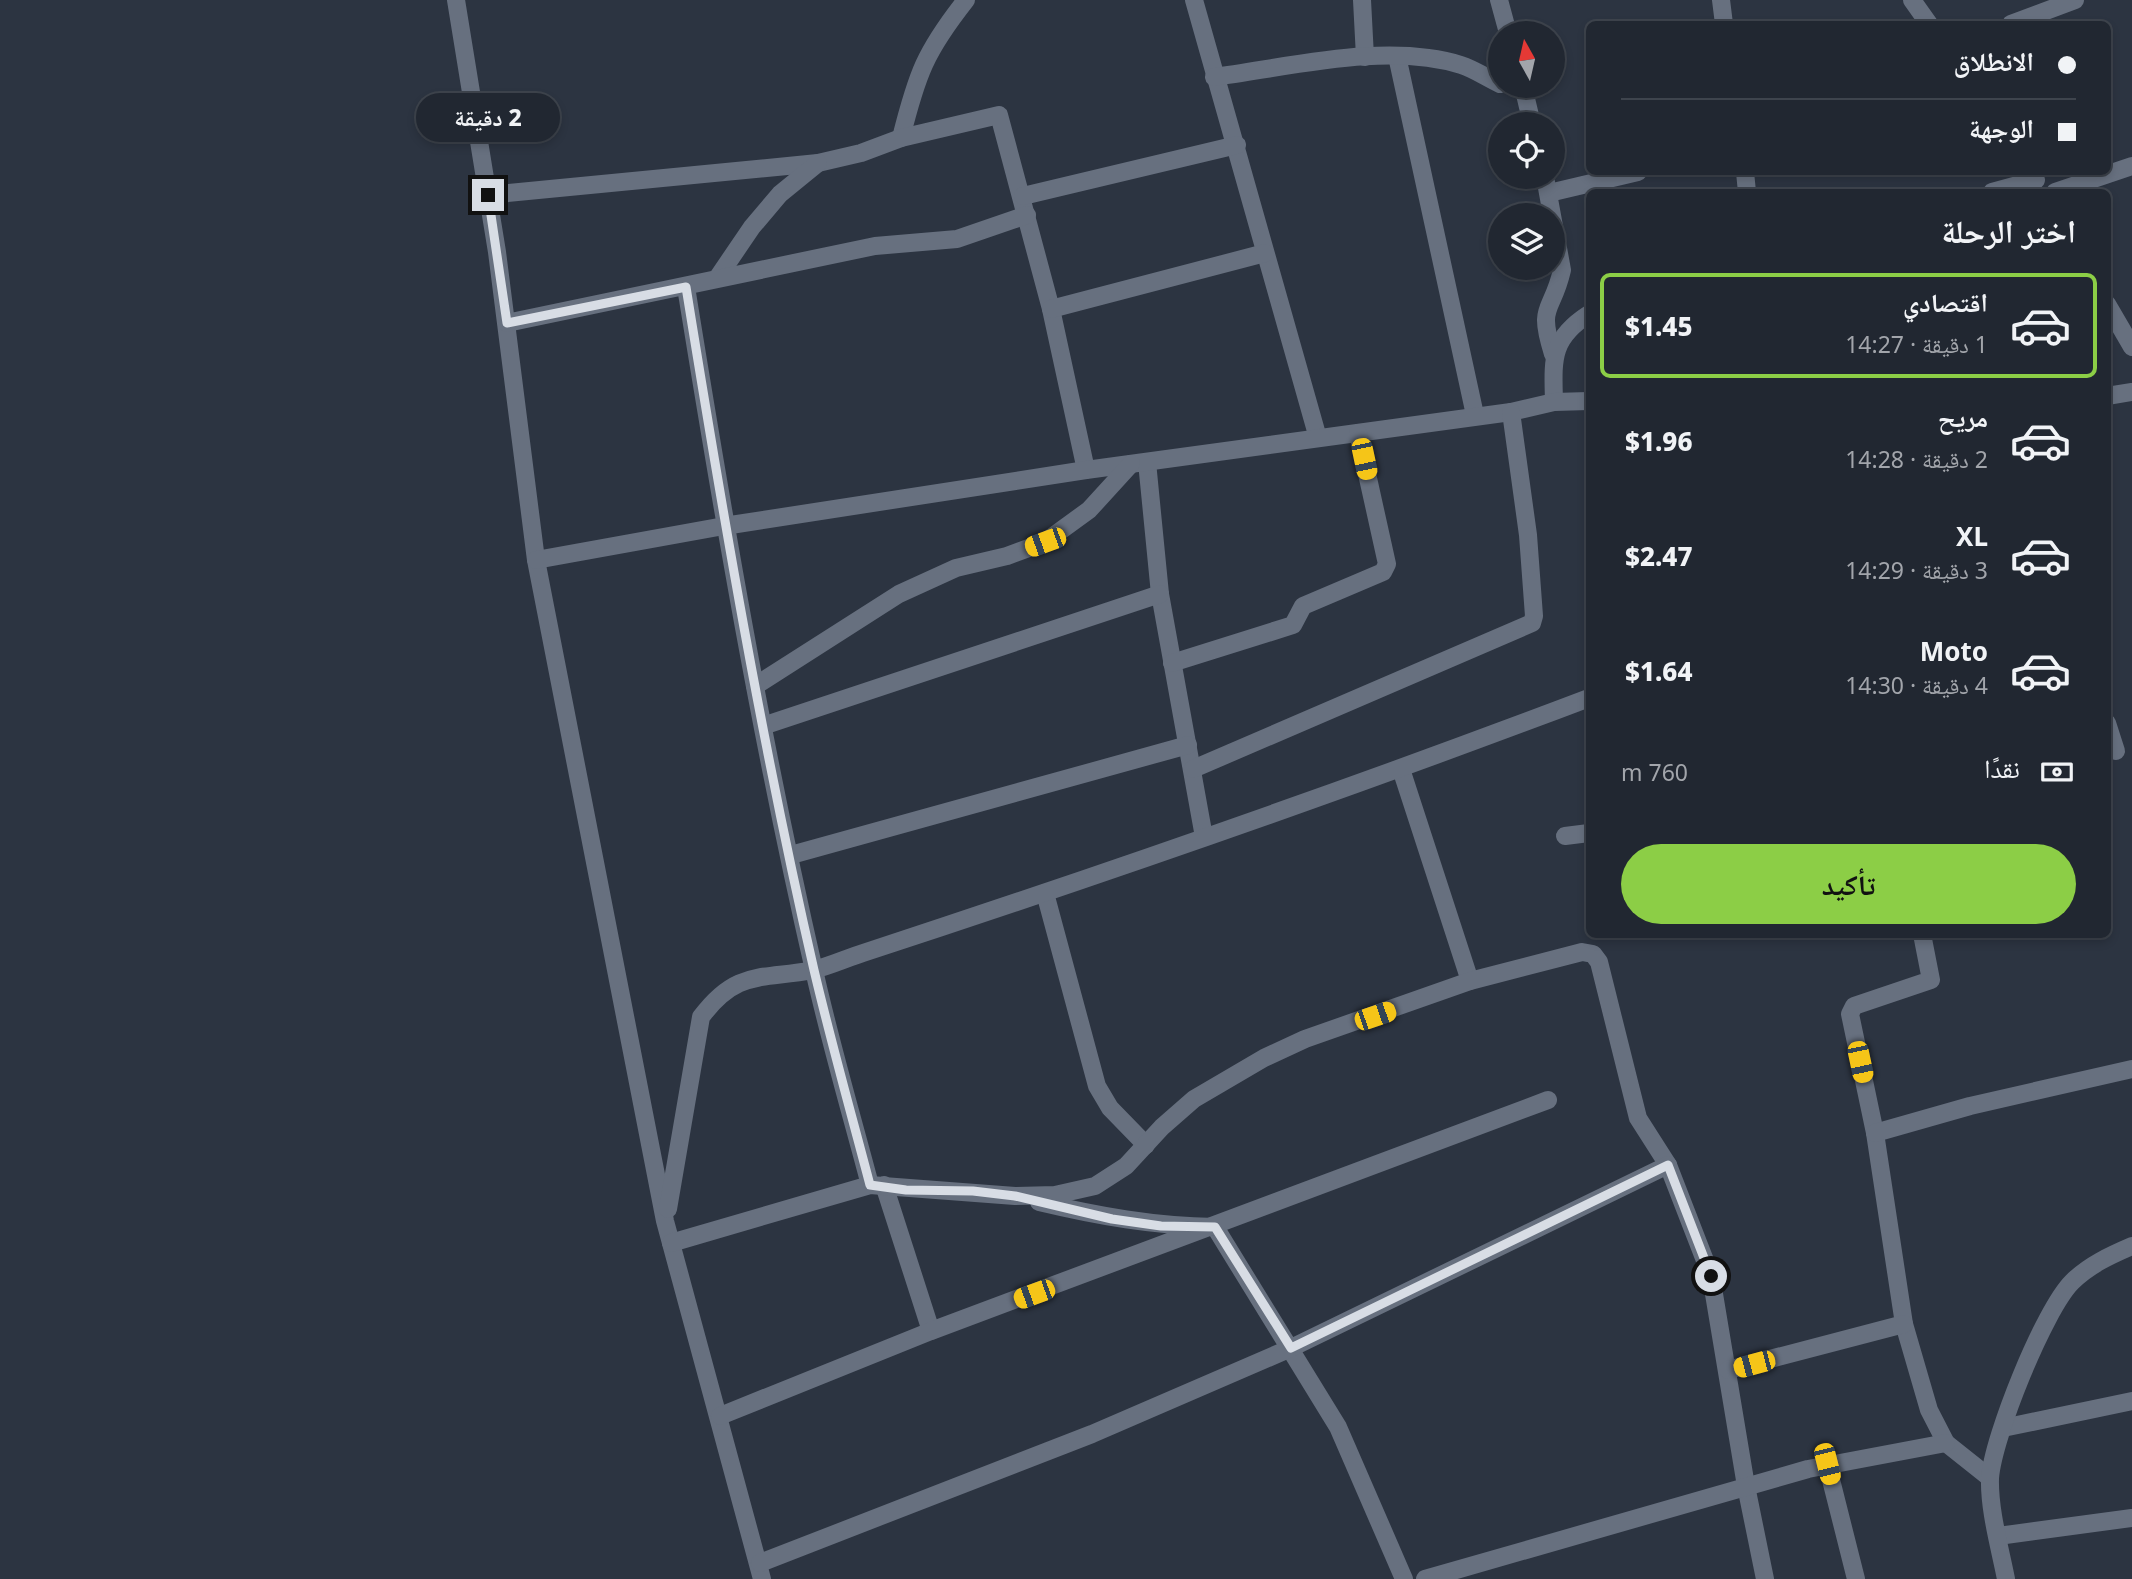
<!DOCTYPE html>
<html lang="ar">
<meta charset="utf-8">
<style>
:root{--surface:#212731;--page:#2d333d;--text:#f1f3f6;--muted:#a2a5ab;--line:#3e444d;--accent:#8cce46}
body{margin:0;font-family:"Noto Sans","Noto Naskh Arabic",sans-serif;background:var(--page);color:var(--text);direction:rtl;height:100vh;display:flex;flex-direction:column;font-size:26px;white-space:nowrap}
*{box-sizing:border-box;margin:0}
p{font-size:23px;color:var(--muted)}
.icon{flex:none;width:38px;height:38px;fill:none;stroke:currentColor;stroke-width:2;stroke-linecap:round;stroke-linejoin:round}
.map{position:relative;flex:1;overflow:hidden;direction:ltr}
.details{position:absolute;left:1586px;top:189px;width:525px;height:749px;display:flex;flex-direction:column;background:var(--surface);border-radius:10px;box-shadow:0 4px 10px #0003,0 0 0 2px var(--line);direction:rtl}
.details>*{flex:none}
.banner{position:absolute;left:1586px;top:21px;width:525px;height:154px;border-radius:10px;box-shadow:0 4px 10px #0003,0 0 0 2px var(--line);direction:rtl;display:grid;align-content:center;height:154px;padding:0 35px;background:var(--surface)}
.needle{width:46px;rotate:352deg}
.controls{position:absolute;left:1488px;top:21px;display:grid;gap:14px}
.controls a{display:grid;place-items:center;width:77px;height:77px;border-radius:50%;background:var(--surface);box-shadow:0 4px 10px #0003,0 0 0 2px var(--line);font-size:35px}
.end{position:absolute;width:32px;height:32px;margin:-16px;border:9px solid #d8dde5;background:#111;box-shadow:0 0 0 4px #111}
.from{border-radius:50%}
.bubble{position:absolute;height:49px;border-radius:24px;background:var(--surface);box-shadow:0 4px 10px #0003,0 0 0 2px var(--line);font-size:23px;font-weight:800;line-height:49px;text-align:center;direction:rtl}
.car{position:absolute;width:21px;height:42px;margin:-21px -10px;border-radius:9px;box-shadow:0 0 5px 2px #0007;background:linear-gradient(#f5c518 24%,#345 0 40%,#f5c518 0 76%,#345 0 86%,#f5c518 0)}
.banner b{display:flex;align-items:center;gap:24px;height:66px;font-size:26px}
.banner b+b{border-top:2px solid var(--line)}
.banner i{width:18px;height:18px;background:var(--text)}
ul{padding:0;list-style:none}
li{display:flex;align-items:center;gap:21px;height:105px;margin:0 14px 10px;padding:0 21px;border:4px solid transparent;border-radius:10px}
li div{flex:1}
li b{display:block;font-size:26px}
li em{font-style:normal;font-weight:800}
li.on{border-color:var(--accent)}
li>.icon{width:63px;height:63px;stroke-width:1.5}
h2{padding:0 35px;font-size:32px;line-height:84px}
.pay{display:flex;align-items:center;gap:18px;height:77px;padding:0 35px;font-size:26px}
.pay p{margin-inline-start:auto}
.button{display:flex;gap:14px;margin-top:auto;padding:14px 35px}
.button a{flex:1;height:80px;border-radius:42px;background:var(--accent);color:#111;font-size:28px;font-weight:800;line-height:80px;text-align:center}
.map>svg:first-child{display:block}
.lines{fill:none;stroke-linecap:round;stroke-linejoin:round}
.street{stroke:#67707f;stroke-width:18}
.route{stroke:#d8dde5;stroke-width:9}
</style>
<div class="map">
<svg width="2132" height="1579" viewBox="0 0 2132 1579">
<rect width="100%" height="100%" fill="#2c3441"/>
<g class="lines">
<!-- street -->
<g class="street">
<polyline points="456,0 497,252 536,560 665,1221 762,1579"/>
<polyline points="1194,0 1318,438"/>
<polyline points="1362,0 1365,57"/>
<polyline points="1499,0 1508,33"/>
<polyline points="1721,0 1724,24"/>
<polyline points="1912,0 1929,24"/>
<polyline points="2011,24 2075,0"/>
<polyline points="1397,56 1475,415"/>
<path d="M1214,77c76,-10 173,-35 247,-12 13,4 26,13 39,19"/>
<polyline points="1523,86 1532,124"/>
<path d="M901,138c16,-64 24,-86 65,-138"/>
<polyline points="1745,172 1747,192"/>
<path d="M1545,177l17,93c-10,44 -25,33 -9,84"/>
<polyline points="1992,192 2036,180"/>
<polyline points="2055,192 2132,166"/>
<polyline points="1549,193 1638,172"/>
<polyline points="488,195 818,163 861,153 901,138 999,115 1051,309 1086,470"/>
<polyline points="1023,196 1237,145"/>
<polyline points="718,277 752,227 780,194 818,163"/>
<path d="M686,287c37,229 76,457 128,683 16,72 37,143 56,215"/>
<polyline points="2107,304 2132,347"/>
<polyline points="1051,309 1265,253"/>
<polyline points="507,323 875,246 957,239 1027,215"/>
<polyline points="2107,396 2132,392"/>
<path d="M1554,402c-1,-42 -4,-63 35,-88"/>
<polyline points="1147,462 1160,594 1204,837"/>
<polyline points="536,560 724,526 1086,470 1511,412 1554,402 1589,401"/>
<polyline points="1172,663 1293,625 1303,606 1383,572 1387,564 1358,433"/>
<polyline points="755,686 899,594 956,568 1007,556 1045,542 1089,510 1131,464"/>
<polyline points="2107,723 2116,751"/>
<polyline points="763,726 1160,594"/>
<polyline points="1193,769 1532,623 1534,616 1528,535 1511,412"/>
<polyline points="1401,769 1470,981"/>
<polyline points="1565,836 1589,833"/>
<polyline points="791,855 1188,745"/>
<polyline points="1045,893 1097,1086 1110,1108 1146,1145"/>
<polyline points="1922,934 1931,980 1854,1006 1850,1014 1875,1133 1904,1324 1929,1410 1946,1443 1990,1478"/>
<polyline points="1875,1133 1970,1106 2132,1069"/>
<polyline points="884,1185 931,1331"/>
<path d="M1039,1202c59,14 115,24 176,25l123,200 66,152"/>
<path d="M668,1209l33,-192c36,-48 60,-37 112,-47 17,-4 34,-12 50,-17 244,-80 486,-164 726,-255"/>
<polyline points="671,1243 870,1185 1015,1196 1055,1195 1095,1186 1126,1166 1162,1127 1194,1099 1264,1058 1305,1039 1470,981 1582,952 1593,954 1599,962 1638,1118 1668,1165 1711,1276 1746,1486 1765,1579"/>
<polyline points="1728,1370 1904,1324"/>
<polyline points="720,1416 931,1331 1548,1100"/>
<polyline points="2003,1428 2132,1401"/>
<polyline points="1827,1464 1856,1579"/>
<polyline points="1998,1536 2132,1518"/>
<polyline points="760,1563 1092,1434 1291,1348 1668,1165"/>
<polyline points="1425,1579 1808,1469 1946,1443"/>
<path d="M2006,1579c-6,-31 -17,-69 -16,-101 3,-41 54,-168 82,-196 17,-17 39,-27 60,-36"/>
</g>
</g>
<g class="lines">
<!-- route -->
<path class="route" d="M488,195l19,128 179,-36c37,229 76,457 128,683 17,72 37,143 56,215l36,5 67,1 42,5 97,23 49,7 54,1 76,121 377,-183 43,111"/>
</g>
</svg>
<div class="controls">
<a><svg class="needle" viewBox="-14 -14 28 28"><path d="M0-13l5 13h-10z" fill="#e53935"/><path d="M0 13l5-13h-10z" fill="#a2a5ab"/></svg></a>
<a><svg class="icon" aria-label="locate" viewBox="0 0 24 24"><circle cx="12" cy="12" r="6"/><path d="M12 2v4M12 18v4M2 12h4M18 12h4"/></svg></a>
<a><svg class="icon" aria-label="layers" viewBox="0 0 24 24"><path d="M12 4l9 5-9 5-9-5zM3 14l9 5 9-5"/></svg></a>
</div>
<i class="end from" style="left:1711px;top:1276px"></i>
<i class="end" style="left:488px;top:195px"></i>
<div class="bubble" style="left:416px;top:93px;width:144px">2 دقيقة</div>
<i class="car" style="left:1364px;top:459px;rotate:168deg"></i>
<i class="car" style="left:1045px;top:542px;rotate:250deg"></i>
<i class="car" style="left:1375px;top:1016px;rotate:71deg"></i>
<i class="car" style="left:1860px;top:1062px;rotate:168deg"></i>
<i class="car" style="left:1034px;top:1294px;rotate:250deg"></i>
<i class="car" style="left:1754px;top:1364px;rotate:255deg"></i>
<i class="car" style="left:1827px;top:1464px;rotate:166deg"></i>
<div class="banner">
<b><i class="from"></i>الانطلاق</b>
<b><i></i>الوجهة</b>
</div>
<section class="details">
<h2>اختر الرحلة</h2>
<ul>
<li class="on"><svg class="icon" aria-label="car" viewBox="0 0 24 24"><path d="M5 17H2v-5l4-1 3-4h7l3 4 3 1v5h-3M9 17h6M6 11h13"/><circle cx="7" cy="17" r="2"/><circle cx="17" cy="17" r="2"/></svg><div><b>اقتصادي</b><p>1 دقيقة · 14:27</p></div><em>$1.45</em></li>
<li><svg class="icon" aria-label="car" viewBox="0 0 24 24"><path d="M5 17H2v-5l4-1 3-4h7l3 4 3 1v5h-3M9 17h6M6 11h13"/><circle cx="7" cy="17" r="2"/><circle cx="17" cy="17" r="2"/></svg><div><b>مريح</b><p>2 دقيقة · 14:28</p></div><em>$1.96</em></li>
<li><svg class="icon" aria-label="car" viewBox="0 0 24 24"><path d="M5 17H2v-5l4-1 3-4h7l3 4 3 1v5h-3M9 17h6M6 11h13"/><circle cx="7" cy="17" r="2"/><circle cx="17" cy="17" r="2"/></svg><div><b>XL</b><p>3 دقيقة · 14:29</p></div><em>$2.47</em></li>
<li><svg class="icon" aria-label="car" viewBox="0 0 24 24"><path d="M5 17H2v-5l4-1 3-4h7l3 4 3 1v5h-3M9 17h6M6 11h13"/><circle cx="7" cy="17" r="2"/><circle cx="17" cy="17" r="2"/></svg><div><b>Moto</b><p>4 دقيقة · 14:30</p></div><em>$1.64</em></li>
</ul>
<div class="pay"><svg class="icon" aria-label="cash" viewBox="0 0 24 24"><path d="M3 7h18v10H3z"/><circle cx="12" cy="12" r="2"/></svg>نقدًا<p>760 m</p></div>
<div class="button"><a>تأكيد</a></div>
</section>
</div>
